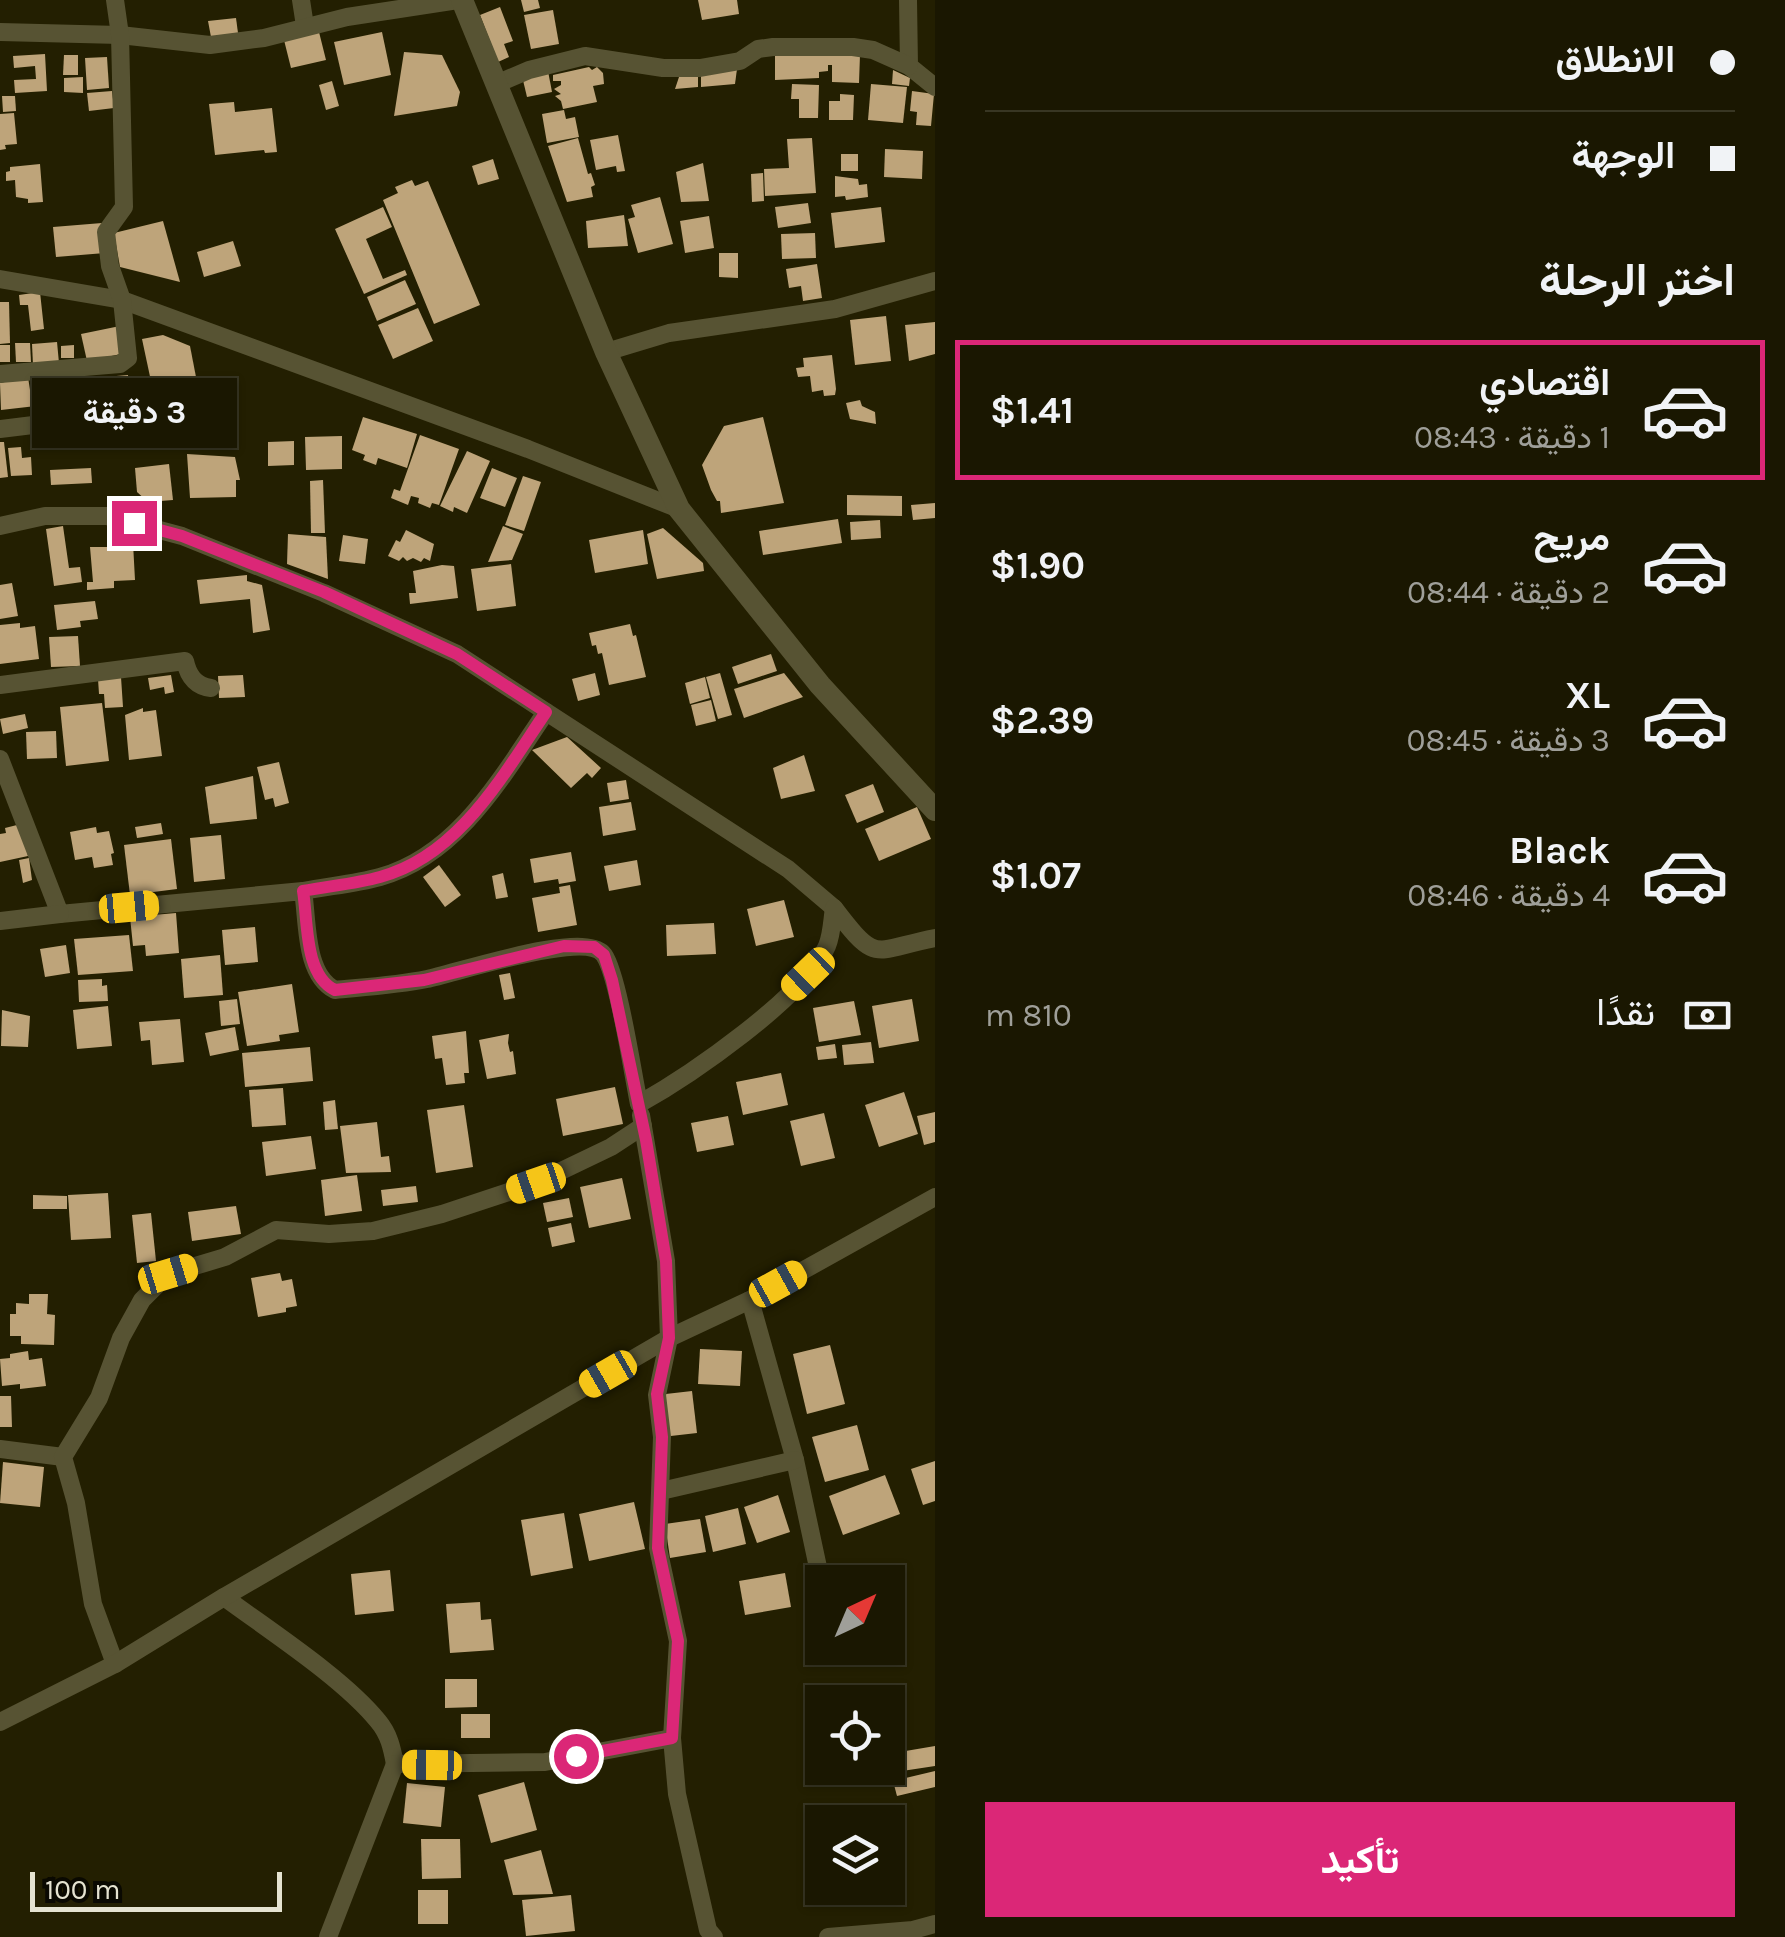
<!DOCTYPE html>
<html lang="ar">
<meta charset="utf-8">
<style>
:root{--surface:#1a1701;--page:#272410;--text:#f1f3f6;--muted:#9f9f99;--line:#383623;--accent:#db2777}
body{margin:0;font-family:Karla,Vazirmatn,sans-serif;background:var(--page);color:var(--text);direction:rtl;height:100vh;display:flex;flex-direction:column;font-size:38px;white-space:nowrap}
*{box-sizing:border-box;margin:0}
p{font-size:32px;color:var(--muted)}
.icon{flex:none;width:55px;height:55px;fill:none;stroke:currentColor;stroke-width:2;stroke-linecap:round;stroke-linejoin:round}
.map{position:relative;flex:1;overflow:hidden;direction:ltr}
.sheet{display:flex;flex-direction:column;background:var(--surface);width:850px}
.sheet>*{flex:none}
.guide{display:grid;align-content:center;height:220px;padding:0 50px;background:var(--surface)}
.needle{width:65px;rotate:44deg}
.tools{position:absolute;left:805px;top:1565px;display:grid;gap:20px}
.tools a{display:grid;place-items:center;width:100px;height:100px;border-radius:0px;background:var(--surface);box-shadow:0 2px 8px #0004,0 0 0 2px var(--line);font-size:50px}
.scale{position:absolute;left:30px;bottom:25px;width:252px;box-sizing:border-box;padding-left:10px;border:5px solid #e5e3d1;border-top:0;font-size:28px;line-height:35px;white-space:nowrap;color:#e5e3d1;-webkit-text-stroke:8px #0a0901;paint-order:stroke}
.end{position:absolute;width:45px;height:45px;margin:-22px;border:12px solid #db2777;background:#fff;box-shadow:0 0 0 5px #fff}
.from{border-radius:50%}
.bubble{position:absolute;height:70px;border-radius:0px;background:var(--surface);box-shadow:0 2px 8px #0004,0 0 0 2px var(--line);font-size:32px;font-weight:700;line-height:70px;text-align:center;direction:rtl}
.car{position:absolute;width:30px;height:60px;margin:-30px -15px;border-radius:12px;box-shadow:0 0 8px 2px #0007;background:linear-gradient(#f5c518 24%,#345 0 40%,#f5c518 0 76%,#345 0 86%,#f5c518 0)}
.guide b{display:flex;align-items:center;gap:35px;height:95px;font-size:38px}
.guide b+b{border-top:2px solid var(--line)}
.guide i{width:25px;height:25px;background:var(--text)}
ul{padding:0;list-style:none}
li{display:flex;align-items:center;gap:30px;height:140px;margin:0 20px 15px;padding:0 30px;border:5px solid transparent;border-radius:0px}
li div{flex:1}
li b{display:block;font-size:38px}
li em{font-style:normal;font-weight:700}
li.current{border-color:var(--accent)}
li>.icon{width:90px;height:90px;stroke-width:1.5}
h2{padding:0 50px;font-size:45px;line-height:120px}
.pay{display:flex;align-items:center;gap:25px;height:110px;padding:0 50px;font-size:38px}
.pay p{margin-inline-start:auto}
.cta{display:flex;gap:20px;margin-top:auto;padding:20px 50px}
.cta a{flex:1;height:115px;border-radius:0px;background:var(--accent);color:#fff;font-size:40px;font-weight:700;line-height:115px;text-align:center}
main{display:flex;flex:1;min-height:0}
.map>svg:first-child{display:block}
.building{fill:#bea47a}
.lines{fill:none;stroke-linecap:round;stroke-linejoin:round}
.street{stroke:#575333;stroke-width:18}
.secondary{stroke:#575333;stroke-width:22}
.route{stroke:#db2777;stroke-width:12}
</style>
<main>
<section class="sheet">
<div class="guide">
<b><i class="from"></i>الانطلاق</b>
<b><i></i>الوجهة</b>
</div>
<h2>اختر الرحلة</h2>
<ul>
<li class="current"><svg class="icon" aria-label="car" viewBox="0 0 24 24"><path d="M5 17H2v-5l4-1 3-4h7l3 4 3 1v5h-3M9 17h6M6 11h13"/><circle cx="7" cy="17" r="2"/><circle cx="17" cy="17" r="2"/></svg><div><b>اقتصادي</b><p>1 دقيقة · 08:43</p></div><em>$1.41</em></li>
<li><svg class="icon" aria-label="car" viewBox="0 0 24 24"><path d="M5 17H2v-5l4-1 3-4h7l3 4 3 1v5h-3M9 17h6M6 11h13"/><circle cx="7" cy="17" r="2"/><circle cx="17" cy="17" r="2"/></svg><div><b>مريح</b><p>2 دقيقة · 08:44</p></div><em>$1.90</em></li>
<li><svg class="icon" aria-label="car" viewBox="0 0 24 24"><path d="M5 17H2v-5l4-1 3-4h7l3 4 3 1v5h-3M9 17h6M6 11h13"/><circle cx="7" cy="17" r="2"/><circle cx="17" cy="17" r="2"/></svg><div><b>XL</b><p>3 دقيقة · 08:45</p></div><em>$2.39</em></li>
<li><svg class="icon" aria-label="car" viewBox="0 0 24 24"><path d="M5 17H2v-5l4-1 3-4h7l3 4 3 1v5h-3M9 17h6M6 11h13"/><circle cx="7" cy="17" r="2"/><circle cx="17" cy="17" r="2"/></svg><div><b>Black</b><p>4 دقيقة · 08:46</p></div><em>$1.07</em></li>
</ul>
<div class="pay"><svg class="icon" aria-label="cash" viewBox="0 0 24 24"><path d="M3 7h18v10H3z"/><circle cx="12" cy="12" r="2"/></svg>نقدًا<p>810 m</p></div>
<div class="cta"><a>تأكيد</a></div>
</section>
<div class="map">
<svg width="935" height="1937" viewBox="0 0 935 1937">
<rect width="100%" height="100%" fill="#231f01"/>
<!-- building -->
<g class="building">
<polygon points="521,0 538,0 540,8 524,12"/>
<polygon points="698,0 737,0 739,14 702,20"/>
<polygon points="500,7 513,41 504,44 509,57 498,62 480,15"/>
<polygon points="553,10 559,44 531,49 524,15"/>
<polygon points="236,18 238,33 211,37 208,21"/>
<polygon points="318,28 326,60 291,68 283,36"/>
<polygon points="382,32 391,75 344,85 334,42"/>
<polygon points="404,52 442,55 460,92 457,106 394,116"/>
<polygon points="45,54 47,91 15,93 14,80 36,79 35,66 14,68 13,56"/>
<polygon points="64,55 78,55 78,75 63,75"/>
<polygon points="775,55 860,55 859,83 832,82 832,65 828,65 828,71 819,72 819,78 775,80"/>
<polygon points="107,57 109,88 87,90 85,58"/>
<polygon points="589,67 592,70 597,67 603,73 604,84 593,86 597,102 563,109 561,101 555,96 561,94 554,89 561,85 561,81 553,81 553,75"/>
<polygon points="737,69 735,84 701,87 701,74"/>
<polygon points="893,70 910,78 909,86 892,84"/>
<polygon points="548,71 552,92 527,97 522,76"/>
<polygon points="698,73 698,87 675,89 680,74"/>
<polygon points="83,77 83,93 64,92 64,78"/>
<polygon points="332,81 339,106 326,110 319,85"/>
<polygon points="792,84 819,85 818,118 799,118 799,99 791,99"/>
<polygon points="871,84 907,87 903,123 868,120"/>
<polygon points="112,91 114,108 89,111 87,93"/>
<polygon points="912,91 934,94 931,126 916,125 917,112 910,111"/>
<polygon points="840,94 854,95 853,120 829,120 829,101 840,101"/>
<polygon points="2,96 15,96 16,111 3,112"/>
<polygon points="234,102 235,112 272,108 277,152 265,153 264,150 215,155 209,104"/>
<polygon points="564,110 566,119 575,117 579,137 547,143 542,114"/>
<polygon points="14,113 17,144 5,145 6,149 0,150 0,114"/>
<polygon points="618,135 625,171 617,172 616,166 596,170 590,140"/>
<polygon points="578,138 588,174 591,173 595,185 591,187 593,197 567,202 548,146"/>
<polygon points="812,138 816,193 765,196 764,169 789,168 787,139"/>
<polygon points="885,149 923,151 922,179 884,177"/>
<rect x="841" y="154" width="17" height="17"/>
<polygon points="493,159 499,179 478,185 472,166"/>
<polygon points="703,163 709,201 681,202 676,172"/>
<polygon points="40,164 43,202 28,203 28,199 16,197 15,180 6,181 6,172 10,171 10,167"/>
<polygon points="763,173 764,201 752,202 751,174"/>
<polygon points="835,176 858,179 859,185 867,184 868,197 846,200 845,196 835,197"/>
<polygon points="412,180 415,186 428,181 480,305 434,324 383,200 398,193 395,187"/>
<polygon points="660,197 673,244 638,253 628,219 635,217 631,205"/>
<polygon points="808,203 811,223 778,228 775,207"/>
<polygon points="383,207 392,227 366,239 383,279 405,270 407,275 364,294 335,229"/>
<polygon points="881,207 885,242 835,248 831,213"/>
<polygon points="624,215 628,246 588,248 586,221"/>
<polygon points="709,216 714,248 685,253 680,221"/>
<polygon points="163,221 180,282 120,267 114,233"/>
<polygon points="102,223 105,253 56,257 53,227"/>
<polygon points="815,233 816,258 782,259 781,234"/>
<polygon points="233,241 241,266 204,277 197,252"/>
<polygon points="719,253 738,253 738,278 719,277"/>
<polygon points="817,264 822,298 803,301 801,286 789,288 786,269"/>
<polygon points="405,280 416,304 377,321 367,297"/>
<polygon points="40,292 44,329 31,331 28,305 20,305 19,295"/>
<polygon points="0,302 9,302 10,343 0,344"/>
<polygon points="418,308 433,341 393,359 378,325"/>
<polygon points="886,316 891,361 855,365 850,320"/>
<polygon points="935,322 935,354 909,361 905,325"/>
<polygon points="120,326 126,353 87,361 81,334"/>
<polygon points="163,335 190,346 196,377 152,386 142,339"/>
<polygon points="57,342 59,363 33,365 32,344"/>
<polygon points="15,343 30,343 31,362 16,362"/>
<rect x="0" y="345" width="10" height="17"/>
<polygon points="74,345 74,358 61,358 61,346"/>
<polygon points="832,355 836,389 835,395 824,396 823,390 812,392 810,376 798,377 796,368 804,367 803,358"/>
<polygon points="75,370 81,402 44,409 38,378"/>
<polygon points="128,375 131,408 96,411 93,378"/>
<polygon points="28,377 30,390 34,389 36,406 1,410 0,383"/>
<polygon points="860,400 862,406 875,412 876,424 850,419 846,403"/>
<polygon points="363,417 417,434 407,468 378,458 376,465 363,460 365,455 352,450"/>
<polygon points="763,417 784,503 721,513 720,501 717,501 711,490 702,465 724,426"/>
<polygon points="420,435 459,449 439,505 432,503 430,508 418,503 419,498 411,496 408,505 391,498 394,489 400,491"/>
<polygon points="342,436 342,469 306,470 305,437"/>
<polygon points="294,441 294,465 268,466 268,442"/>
<polygon points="0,442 4,442 8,477 0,478"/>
<polygon points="21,447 22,458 31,457 32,475 11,476 8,448"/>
<polygon points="467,451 490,461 467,513 454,507 453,512 440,506"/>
<polygon points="187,454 235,457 240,480 236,480 236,497 190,498"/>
<polygon points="169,464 173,500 148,502 137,492 135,468"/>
<polygon points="91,468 92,483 51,485 50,470"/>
<polygon points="492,468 517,478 505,507 480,498"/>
<polygon points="523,476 541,482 524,531 505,525"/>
<polygon points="323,480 325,533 311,533 310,481"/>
<polygon points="847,495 902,496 902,516 847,515"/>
<polygon points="935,503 935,518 913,520 911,505"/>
<polygon points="838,519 842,543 763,555 759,531"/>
<polygon points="880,520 881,538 851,540 850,522"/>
<polygon points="63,526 69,568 80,567 82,582 54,586 46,529"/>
<polygon points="503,526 523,534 512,560 488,562"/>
<polygon points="663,528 703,563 704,571 657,579 647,534"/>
<polygon points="406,530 434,544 430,561 424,558 421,562 413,558 407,561 403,557 399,561 388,556 396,540 400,542"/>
<polygon points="643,530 648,564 595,573 589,540"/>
<polygon points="288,534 326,537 328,579 287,564"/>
<polygon points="343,535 368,539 365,564 339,561"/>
<polygon points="133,543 135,580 114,581 114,588 87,590 87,582 93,582 90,547 122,547 122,544"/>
<polygon points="511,564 516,606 477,611 471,569"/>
<polygon points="442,565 454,566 458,598 410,604 409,593 416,593 413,571"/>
<polygon points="247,575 247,581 262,585 270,630 253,633 250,599 200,604 197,580"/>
<polygon points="12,583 18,616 0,619 0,585"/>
<polygon points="95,601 98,619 80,621 81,627 57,630 54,605"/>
<polygon points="20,623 20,628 35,626 39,659 0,664 0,625"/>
<polygon points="630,624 633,636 636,635 646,677 609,685 602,653 598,654 596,645 592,646 589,633"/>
<polygon points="78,636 80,666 51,667 49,637"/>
<polygon points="771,654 777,671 738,684 732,667"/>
<polygon points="595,673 600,695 578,701 572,679"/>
<polygon points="720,673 732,715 718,719 706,677"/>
<polygon points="784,673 803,697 744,718 734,689"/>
<polygon points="171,675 174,692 165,694 164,687 150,690 148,678"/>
<polygon points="243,675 245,697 219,698 218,676"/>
<polygon points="121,677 123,707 105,708 104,694 99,694 98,679"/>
<polygon points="705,677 710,698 690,704 685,683"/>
<polygon points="711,700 716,721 696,726 691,705"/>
<polygon points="102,703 109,761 66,766 60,707"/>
<polygon points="143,708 143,712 156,710 162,756 129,760 125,715"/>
<polygon points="25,714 28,728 3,734 0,719"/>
<polygon points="56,731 57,758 27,759 26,732"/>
<polygon points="567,737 601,768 592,778 587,773 571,788 532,750"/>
<polygon points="804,755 815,791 781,799 773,768"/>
<polygon points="279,762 289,803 275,807 273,798 265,800 257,767"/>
<polygon points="253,776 257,819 210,824 205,787"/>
<polygon points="626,780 629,799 610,802 607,783"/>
<polygon points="873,784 884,812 857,823 845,795"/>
<polygon points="631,802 636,830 603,836 599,807"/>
<polygon points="917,807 931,839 879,861 865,829"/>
<polygon points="161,823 163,834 137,838 135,827"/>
<polygon points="21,824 28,856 0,862 0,834 6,833 5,828"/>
<polygon points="96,827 97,833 109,831 114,853 111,854 113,865 94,868 92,857 75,860 70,832"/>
<polygon points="221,835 225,879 194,882 190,838"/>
<polygon points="171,839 177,889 130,895 124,845"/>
<polygon points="571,852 576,881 559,884 558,879 534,883 530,859"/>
<polygon points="29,858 32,880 23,883 19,860"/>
<polygon points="637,860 641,885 609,891 604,866"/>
<polygon points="439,865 461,895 445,907 423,877"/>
<polygon points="503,873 508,897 496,899 492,876"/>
<polygon points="570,885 577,925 538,932 532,898 560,893 559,887"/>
<polygon points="784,900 794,937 756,946 747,909"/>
<polygon points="176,913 179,953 146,956 145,945 133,946 130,917"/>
<polygon points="714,923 716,954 667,956 666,925"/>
<polygon points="255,927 258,962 225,965 222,930"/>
<polygon points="129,935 133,971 78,975 74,939"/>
<polygon points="66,945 70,973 45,977 40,949"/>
<polygon points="220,955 223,995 184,998 181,959"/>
<polygon points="510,973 515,998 504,1000 499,975"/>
<polygon points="102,979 102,986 107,985 108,1001 79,1002 78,980"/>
<polygon points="292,984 299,1032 279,1035 280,1041 247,1046 238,992"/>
<polygon points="237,999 240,1024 221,1026 219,1001"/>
<polygon points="912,999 919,1041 879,1048 872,1006"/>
<polygon points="854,1001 861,1035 819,1042 813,1008"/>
<polygon points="108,1006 112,1046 77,1049 73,1010"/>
<polygon points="2,1010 30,1016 28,1047 1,1046"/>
<polygon points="180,1019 184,1062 152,1065 150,1040 141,1041 139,1022"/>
<polygon points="235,1027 239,1050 210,1056 205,1033"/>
<polygon points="466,1031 469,1073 464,1073 465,1083 446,1085 442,1058 435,1059 432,1036"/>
<polygon points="509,1034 508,1043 510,1052 513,1051 516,1074 487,1079 479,1040"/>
<polygon points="871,1042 874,1063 844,1065 842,1045"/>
<polygon points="835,1044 837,1058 818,1060 816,1047"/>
<polygon points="310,1047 313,1081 245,1087 242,1053"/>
<polygon points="781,1073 788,1105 743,1115 736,1082"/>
<polygon points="615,1087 623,1124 563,1136 556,1099"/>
<polygon points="283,1088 286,1125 252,1127 249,1090"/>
<polygon points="904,1092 918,1134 879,1147 865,1105"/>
<polygon points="335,1100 338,1129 325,1130 323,1102"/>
<polygon points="464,1105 473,1167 436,1173 427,1110"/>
<polygon points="935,1112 935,1142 924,1145 917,1116"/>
<polygon points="824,1113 835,1158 801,1166 790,1121"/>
<polygon points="728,1116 734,1145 697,1152 691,1123"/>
<polygon points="377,1122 381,1157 389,1156 391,1172 346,1173 340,1126"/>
<polygon points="311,1136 316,1169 266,1176 262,1142"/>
<polygon points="357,1175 362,1211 325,1216 321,1180"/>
<polygon points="622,1178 631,1219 589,1228 580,1187"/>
<polygon points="416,1186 418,1202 383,1206 381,1190"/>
<polygon points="108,1193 111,1238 71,1240 68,1195"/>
<polygon points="33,1195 67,1196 67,1209 33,1209"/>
<polygon points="569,1198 573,1217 547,1222 543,1203"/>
<polygon points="236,1206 241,1234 192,1241 188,1212"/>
<polygon points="151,1213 156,1261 137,1263 132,1215"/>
<polygon points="571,1223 575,1242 552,1247 548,1228"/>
<polygon points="280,1273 282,1281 292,1279 297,1306 286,1308 286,1312 258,1317 251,1278"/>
<polygon points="29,1294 48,1294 47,1314 55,1315 54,1345 21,1344 21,1336 10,1336 10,1314 16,1314 16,1303 29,1304"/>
<polygon points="830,1345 845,1404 807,1414 793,1354"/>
<polygon points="700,1349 742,1351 740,1386 698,1384"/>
<polygon points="28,1351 29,1360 42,1358 46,1386 20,1389 20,1384 2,1386 0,1359 10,1358 10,1354"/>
<polygon points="692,1391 697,1433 662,1437 657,1395"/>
<polygon points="0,1396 11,1396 12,1427 0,1427"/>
<polygon points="857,1425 869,1470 825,1482 812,1437"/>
<polygon points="935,1461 935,1501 923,1505 911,1469"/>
<polygon points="3,1462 44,1467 40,1507 0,1503"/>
<polygon points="885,1475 900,1514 843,1535 829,1496"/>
<polygon points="778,1495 790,1532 757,1543 744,1507"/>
<polygon points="634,1502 645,1549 589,1561 579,1514"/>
<polygon points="738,1508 746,1544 713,1552 705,1516"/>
<polygon points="564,1513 573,1568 531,1576 521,1520"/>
<polygon points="700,1519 706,1552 670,1558 665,1524"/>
<polygon points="390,1570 394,1611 355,1615 351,1574"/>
<polygon points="785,1573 791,1607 745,1615 739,1581"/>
<polygon points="480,1602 481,1620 491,1619 494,1650 450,1653 446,1604"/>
<polygon points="445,1679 477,1679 477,1707 445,1708"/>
<rect x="461" y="1714" width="29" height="24"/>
<polygon points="935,1746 935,1766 889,1773 888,1754"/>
<polygon points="935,1771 935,1787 897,1796 893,1781"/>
<polygon points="524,1782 537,1830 491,1843 478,1795"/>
<polygon points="407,1783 445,1787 441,1827 403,1823"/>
<polygon points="421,1839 460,1839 461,1878 422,1879"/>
<polygon points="541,1850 553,1894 513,1895 504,1860"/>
<rect x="418" y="1890" width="30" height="34"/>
<polygon points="571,1895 575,1931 526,1936 522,1900"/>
</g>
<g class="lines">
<!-- street -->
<g class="street">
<polyline points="301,0 305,26"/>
<polyline points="908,0 909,66 935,87"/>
<polyline points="0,32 120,35 210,45 264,38 347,17 458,0"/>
<polyline points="496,84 529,70 585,56 663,68 700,68 740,61 758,49 773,47 853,47 873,50 909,66"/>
<polyline points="0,279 122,300 528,449 679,509"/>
<polyline points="606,352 669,333 835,309 935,281"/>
<polyline points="0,374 120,364 128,358 122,300 110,266 106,232 124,207 120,35 115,0"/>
<polyline points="0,429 82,419"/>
<polyline points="0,526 45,516 107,516 182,536 324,593 457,654 788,869 834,908"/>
<path d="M0,685l185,-24c3,14 10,25 26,27"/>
<path d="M0,759l60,155 243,-23c5,30 1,83 32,99 31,-3 62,-5 92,-11 30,-6 159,-50 177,-24 14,20 29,120 35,149 50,-28 166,-107 188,-158 5,-12 5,-26 7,-38 44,58 39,42 101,30"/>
<path d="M303,891c25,-5 52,-7 77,-14 79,-22 123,-102 166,-165"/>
<polyline points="0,921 60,914"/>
<polyline points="641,1115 666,1261 669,1338 657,1395 662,1437 658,1548 678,1641 672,1738"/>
<polyline points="750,1300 795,1460 822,1586"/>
<polyline points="0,1449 63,1457"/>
<polyline points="661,1491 795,1460"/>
<path d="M224,1597c46,34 119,81 154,124 11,13 14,27 17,43l150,-2 127,-24 5,56 31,136 6,7"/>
<polyline points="115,1664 93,1604 76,1503 63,1457 99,1398 121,1338 142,1300 168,1274 225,1257 276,1230 329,1234 373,1231 442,1214 536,1183 611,1147 643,1126"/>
<polyline points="0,1722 115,1664 224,1597 669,1338 750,1300 935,1197"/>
<polyline points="328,1937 395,1764"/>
<polyline points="828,1937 913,1930 935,1924"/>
</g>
<!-- secondary -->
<polyline class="secondary" points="462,0 606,352 679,509 820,685 935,810"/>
</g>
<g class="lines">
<!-- route -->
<path class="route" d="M134,523l48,13 142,56 133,62 89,58c-43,63 -87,144 -166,165 -25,7 -52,9 -77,14 5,30 1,84 32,99l89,-10 140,-34 30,1 10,8 8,25 34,160 20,121 3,77 -12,56 5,43 -4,111 20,93 -6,97 -96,18"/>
</g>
</svg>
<div class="tools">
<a><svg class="needle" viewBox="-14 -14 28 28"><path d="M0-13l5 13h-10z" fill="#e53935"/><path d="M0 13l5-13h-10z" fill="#9f9f99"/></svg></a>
<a><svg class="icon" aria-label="locate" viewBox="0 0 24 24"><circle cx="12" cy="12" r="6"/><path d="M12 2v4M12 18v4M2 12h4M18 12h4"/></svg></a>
<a><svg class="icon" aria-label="layers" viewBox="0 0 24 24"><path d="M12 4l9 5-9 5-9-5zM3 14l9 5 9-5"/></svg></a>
</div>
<div class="scale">100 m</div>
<i class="end from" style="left:576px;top:1756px"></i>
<i class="end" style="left:134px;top:523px"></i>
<div class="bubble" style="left:32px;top:378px;width:205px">3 دقيقة</div>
<i class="car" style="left:129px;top:907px;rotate:85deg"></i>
<i class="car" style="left:808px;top:974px;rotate:226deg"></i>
<i class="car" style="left:536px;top:1183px;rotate:251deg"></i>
<i class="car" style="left:168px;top:1274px;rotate:73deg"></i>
<i class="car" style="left:778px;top:1284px;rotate:61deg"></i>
<i class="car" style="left:608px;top:1374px;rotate:240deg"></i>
<i class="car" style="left:432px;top:1765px;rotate:271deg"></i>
</div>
</main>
